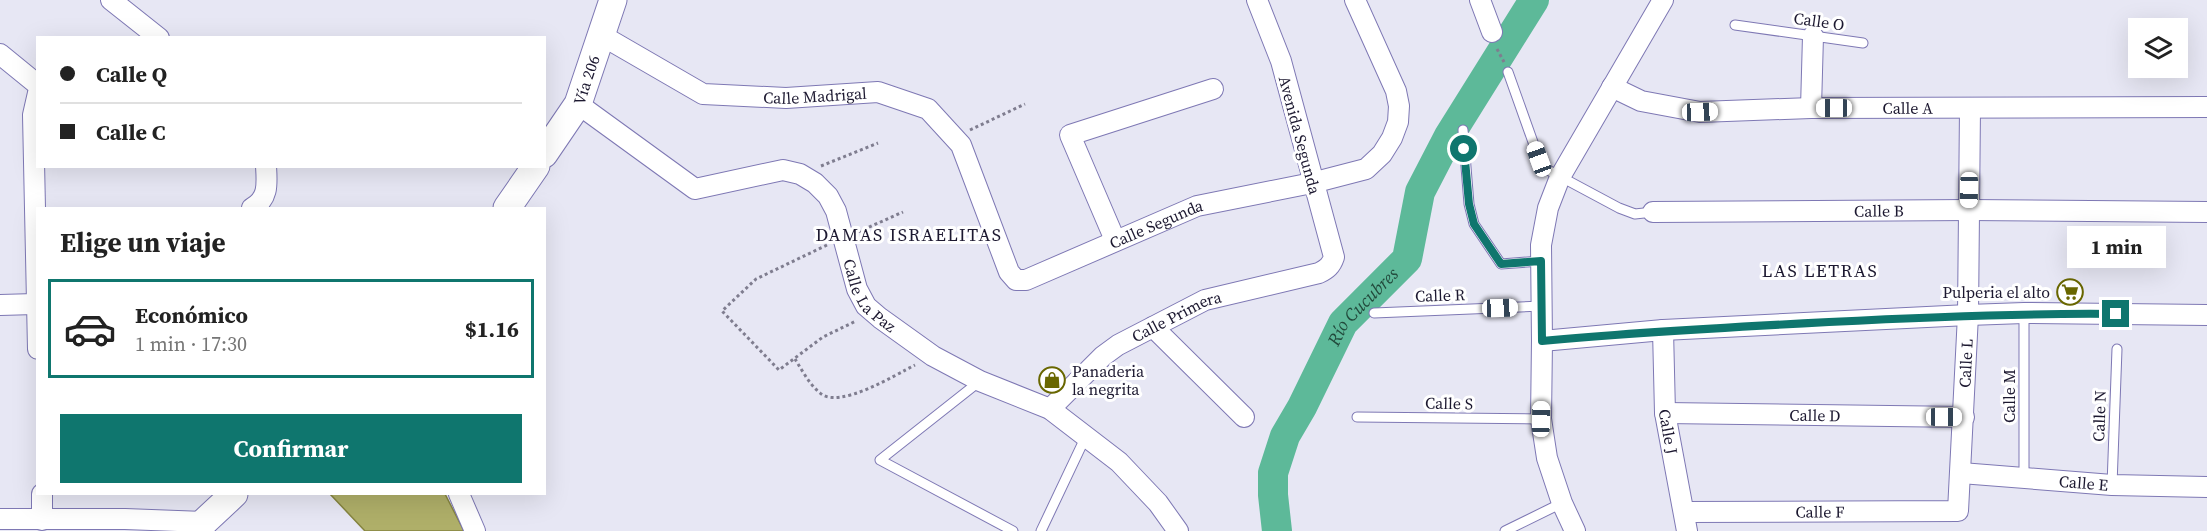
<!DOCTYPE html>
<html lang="es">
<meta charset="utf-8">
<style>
:root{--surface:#fff;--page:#f6f6f6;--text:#222;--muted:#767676;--line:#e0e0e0;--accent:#0f766e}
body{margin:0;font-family:"Source Serif 4",serif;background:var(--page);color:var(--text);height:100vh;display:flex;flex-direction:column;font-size:22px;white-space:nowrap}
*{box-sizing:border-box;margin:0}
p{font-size:20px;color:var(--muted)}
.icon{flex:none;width:33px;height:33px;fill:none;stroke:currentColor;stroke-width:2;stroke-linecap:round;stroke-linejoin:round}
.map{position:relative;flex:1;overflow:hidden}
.details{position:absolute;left:36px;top:207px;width:510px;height:288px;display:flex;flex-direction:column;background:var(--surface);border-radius:0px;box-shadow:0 6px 24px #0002}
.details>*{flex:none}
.guide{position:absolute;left:36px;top:36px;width:510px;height:132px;border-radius:0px;box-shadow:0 6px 24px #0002;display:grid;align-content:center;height:132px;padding:0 24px;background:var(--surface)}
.tools{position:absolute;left:2128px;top:18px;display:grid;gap:12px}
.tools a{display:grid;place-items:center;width:60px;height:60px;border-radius:0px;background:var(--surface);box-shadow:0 6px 24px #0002;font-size:30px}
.end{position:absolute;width:27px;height:27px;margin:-14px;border:8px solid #0f766e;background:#fff;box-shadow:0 0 0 3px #fff}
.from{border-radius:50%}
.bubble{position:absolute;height:42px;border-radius:0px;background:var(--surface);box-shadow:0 6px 24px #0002;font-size:20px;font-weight:700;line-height:42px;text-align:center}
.car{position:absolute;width:18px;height:36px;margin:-18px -9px;border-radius:8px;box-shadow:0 0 4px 2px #0007;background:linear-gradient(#fff 24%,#345 0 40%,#fff 0 76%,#345 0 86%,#fff 0)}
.guide b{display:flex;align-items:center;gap:21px;height:57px;font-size:22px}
.guide b+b{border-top:2px solid var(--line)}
.guide i{width:15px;height:15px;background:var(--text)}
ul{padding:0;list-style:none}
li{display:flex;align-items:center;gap:18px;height:99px;margin:0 12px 9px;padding:0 12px;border:3px solid var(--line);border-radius:0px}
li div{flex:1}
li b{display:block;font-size:22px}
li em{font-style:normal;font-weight:700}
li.on{border-color:var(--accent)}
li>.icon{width:54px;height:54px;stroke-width:1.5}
h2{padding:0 24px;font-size:27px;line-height:72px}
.button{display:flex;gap:12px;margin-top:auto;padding:12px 24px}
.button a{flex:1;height:69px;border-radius:0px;background:var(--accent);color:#fff;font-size:24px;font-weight:700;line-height:69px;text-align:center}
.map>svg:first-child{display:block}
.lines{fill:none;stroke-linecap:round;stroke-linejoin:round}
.river{stroke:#5db999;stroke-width:30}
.building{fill:#afaf69;stroke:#868540;stroke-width:1.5}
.lane-casing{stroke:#7e78b4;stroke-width:11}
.street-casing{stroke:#7e78b4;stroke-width:22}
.secondary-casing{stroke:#7e78b4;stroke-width:29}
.path{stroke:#7f7d8f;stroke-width:3;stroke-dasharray:3 3;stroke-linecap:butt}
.lane{stroke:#fff;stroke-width:9}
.street{stroke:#fff;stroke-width:20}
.secondary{stroke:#fff;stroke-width:27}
.route{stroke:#0f766e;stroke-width:8}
.labels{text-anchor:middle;stroke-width:6;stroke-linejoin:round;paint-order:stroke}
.street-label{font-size:16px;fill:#1c1830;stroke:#fff}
.poi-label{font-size:16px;fill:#1c1830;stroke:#fff;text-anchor:end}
.neighbourhood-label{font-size:18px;letter-spacing:1.5px;fill:#1c1830;stroke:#fff}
.water-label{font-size:18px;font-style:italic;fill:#224a3c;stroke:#fff}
</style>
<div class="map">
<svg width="2207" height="531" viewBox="0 0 2207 531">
<rect width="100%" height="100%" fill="#e7e7f4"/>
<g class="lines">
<!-- river -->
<path class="river" id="s1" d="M1277,531l-4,-36v-22l12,-37 17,-29 41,-84 64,-64 13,-67 29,-56 85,-136"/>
</g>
<!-- building -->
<polygon class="building" points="330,494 445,494 464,531 365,531"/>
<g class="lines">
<!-- lane casing -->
<g class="lane-casing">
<g id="lane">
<polyline points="1735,25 1863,43"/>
<polyline points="1508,72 1539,159 1548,170 1619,208 1635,214 1653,212"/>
<polyline points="1463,130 1469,204 1474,224 1501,264 1541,261"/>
<polyline points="1374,313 1542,306"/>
<polyline points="980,381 880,460 1013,531"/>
<polyline points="1357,417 1541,419"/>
<polyline points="2024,478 2024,313"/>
<polyline points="2112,485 2117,349"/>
<polyline points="1041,531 1086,436"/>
<polyline points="1505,531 1562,503"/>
</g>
</g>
<!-- street casing -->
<g class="street-casing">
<g id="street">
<polyline points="111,0 159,38"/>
<polyline points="1480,0 1492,32"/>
<path id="s2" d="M601,35l102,59 83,4 92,-6 50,17 33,36 48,127 7,8h10l171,-74 115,-23 54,-14 16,-15 10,-16 6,-16 1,-16 -3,-15 -41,-91"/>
<polyline points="0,54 38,85"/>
<path id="s3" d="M1612,87l29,14 59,11 111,-4 396,-1"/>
<polyline points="38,93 33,115 38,349"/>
<path id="s4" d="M578,104l117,85 88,-19 17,4 15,9 13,13 8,15 21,78 9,17 14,12 53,38 47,25 70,28 69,53 39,41 20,28"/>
<polyline points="1811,108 1813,36"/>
<path d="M252,208c17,-9 15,-25 14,-42"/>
<path id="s5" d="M1653,212l316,-2 238,2"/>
<polyline points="1115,240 1070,135 1213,89"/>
<polyline points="0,305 35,304"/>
<polyline points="1153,327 1244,417"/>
<path id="s6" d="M1663,330l2,83 22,118"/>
<polyline points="1542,341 1663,330 1968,315 2024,313 2207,315"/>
<path id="s7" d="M1050,409l53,-53 15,-11 87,-45 114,-27c8,-4 12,-7 15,-16l-53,-196 -24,-61"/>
<path id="s8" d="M1665,413l299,4"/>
<path id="s9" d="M1961,473l151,12 95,2"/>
<polyline points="42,494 42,520"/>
<polyline points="459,494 475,531"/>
<path id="s10" d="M1684,512l274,-1 10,-196 2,-207"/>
<polyline points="0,519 125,519 204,522"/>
<polyline points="1575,531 1562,503 1547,458 1541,419 1542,341 1541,245 1548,208 1560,177 1663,0"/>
</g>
</g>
<!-- secondary casing -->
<g class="secondary-casing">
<g id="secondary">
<path id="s11" d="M544,154l34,-50 35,-104"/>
<polyline points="507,208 536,166"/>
<polyline points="199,531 204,522 234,494"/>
</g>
</g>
<!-- path -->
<g class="path">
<polyline points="1497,49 1504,62"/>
<polyline points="970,130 1025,104"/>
<polyline points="821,166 878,143"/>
<polyline points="858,232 903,212"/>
<polyline points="827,245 756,279 722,311 779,370 823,337 856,321"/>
<path d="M795,359c7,11 14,25 25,34 19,17 75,-18 95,-28"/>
</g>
<!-- lane -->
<use href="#lane" class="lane"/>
<!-- street -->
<use href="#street" class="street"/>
<!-- secondary -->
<use href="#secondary" class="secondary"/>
</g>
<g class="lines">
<!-- route -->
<path class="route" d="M1464,149l5,55 5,20 27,40 40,-3 1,80c96,-9 191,-14 287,-19 96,-5 191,-9 287,-8"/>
</g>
<!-- icons -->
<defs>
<g id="supermarket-ring" transform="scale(1.35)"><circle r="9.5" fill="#fff" stroke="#696700" stroke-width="1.5"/><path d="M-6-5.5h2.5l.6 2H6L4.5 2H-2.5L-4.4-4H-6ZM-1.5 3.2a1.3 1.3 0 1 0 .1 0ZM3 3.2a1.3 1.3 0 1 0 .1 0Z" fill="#696700"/></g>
<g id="shop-ring" transform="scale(1.35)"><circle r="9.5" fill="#fff" stroke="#696700" stroke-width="1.5"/><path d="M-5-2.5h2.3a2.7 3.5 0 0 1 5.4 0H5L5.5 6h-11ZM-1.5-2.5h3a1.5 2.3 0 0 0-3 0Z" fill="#696700"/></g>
</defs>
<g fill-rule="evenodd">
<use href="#supermarket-ring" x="2070" y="292"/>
<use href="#shop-ring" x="1052" y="380"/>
</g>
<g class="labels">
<!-- street labels -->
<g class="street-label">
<text transform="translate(1819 21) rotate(8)" y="6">Calle O</text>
<text dy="6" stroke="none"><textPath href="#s11" startOffset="86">Vía 206</textPath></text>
<text dy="6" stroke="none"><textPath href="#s2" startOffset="230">Calle Madrigal</textPath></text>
<text dy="6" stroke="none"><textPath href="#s3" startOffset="300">Calle A</textPath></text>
<text transform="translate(1300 135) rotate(75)" y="6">Avenida Segunda</text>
<text dy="6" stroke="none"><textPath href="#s5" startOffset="226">Calle B</textPath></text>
<text dy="6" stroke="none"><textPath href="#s2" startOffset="693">Calle Segunda</textPath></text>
<text dy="6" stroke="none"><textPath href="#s4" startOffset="398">Calle La Paz</textPath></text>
<text transform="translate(1440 295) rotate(-2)" y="6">Calle R</text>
<text dy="6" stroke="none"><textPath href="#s7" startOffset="159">Calle Primera</textPath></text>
<text dy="6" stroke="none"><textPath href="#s10" startOffset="422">Calle L</textPath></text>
<text transform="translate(2009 396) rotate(-90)" y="6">Calle M</text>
<text transform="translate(1449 403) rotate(1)" y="6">Calle S</text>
<text dy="6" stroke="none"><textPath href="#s8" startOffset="150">Calle D</textPath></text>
<text transform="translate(2099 416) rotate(-88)" y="6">Calle N</text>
<text dy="6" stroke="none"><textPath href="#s6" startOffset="102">Calle J</textPath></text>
<text dy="6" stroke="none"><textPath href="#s9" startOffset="123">Calle E</textPath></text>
<text dy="6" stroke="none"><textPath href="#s10" startOffset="136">Calle F</textPath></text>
</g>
<!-- poi labels -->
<g class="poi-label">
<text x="2050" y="298">Pulperia el alto</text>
<text x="1072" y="377" text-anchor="start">Panaderia<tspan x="1072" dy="18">la negrita</tspan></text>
</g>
<!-- neighbourhood labels -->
<g class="neighbourhood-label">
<text x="909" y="241">DAMAS ISRAELITAS</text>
<text x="1820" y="277">LAS LETRAS</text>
</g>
<!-- water labels -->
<g class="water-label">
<text dy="6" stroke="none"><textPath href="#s1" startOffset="249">Río Cucubres</textPath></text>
</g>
</g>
</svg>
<div class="tools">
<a><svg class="icon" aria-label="layers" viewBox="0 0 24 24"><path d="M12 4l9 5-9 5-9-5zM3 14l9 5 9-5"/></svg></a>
</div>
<i class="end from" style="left:1464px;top:149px"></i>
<i class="end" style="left:2116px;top:314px"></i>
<div class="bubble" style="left:2067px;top:226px;width:99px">1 min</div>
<i class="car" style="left:1834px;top:108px;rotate:270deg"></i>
<i class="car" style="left:1700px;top:112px;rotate:88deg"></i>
<i class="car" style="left:1539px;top:159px;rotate:340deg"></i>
<i class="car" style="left:1969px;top:190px;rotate:181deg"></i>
<i class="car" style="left:1500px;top:308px;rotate:88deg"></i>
<i class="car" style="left:1944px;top:417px;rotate:90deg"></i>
<i class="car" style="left:1541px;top:419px;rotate:1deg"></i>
<div class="guide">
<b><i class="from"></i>Calle Q</b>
<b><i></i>Calle C</b>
</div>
<section class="details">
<h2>Elige un viaje</h2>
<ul>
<li class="on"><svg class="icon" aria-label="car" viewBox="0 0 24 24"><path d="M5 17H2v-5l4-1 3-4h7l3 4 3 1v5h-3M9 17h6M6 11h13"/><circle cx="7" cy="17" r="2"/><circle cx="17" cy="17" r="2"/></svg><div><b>Económico</b><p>1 min · 17:30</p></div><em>$1.16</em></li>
</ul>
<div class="button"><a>Confirmar</a></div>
</section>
</div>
